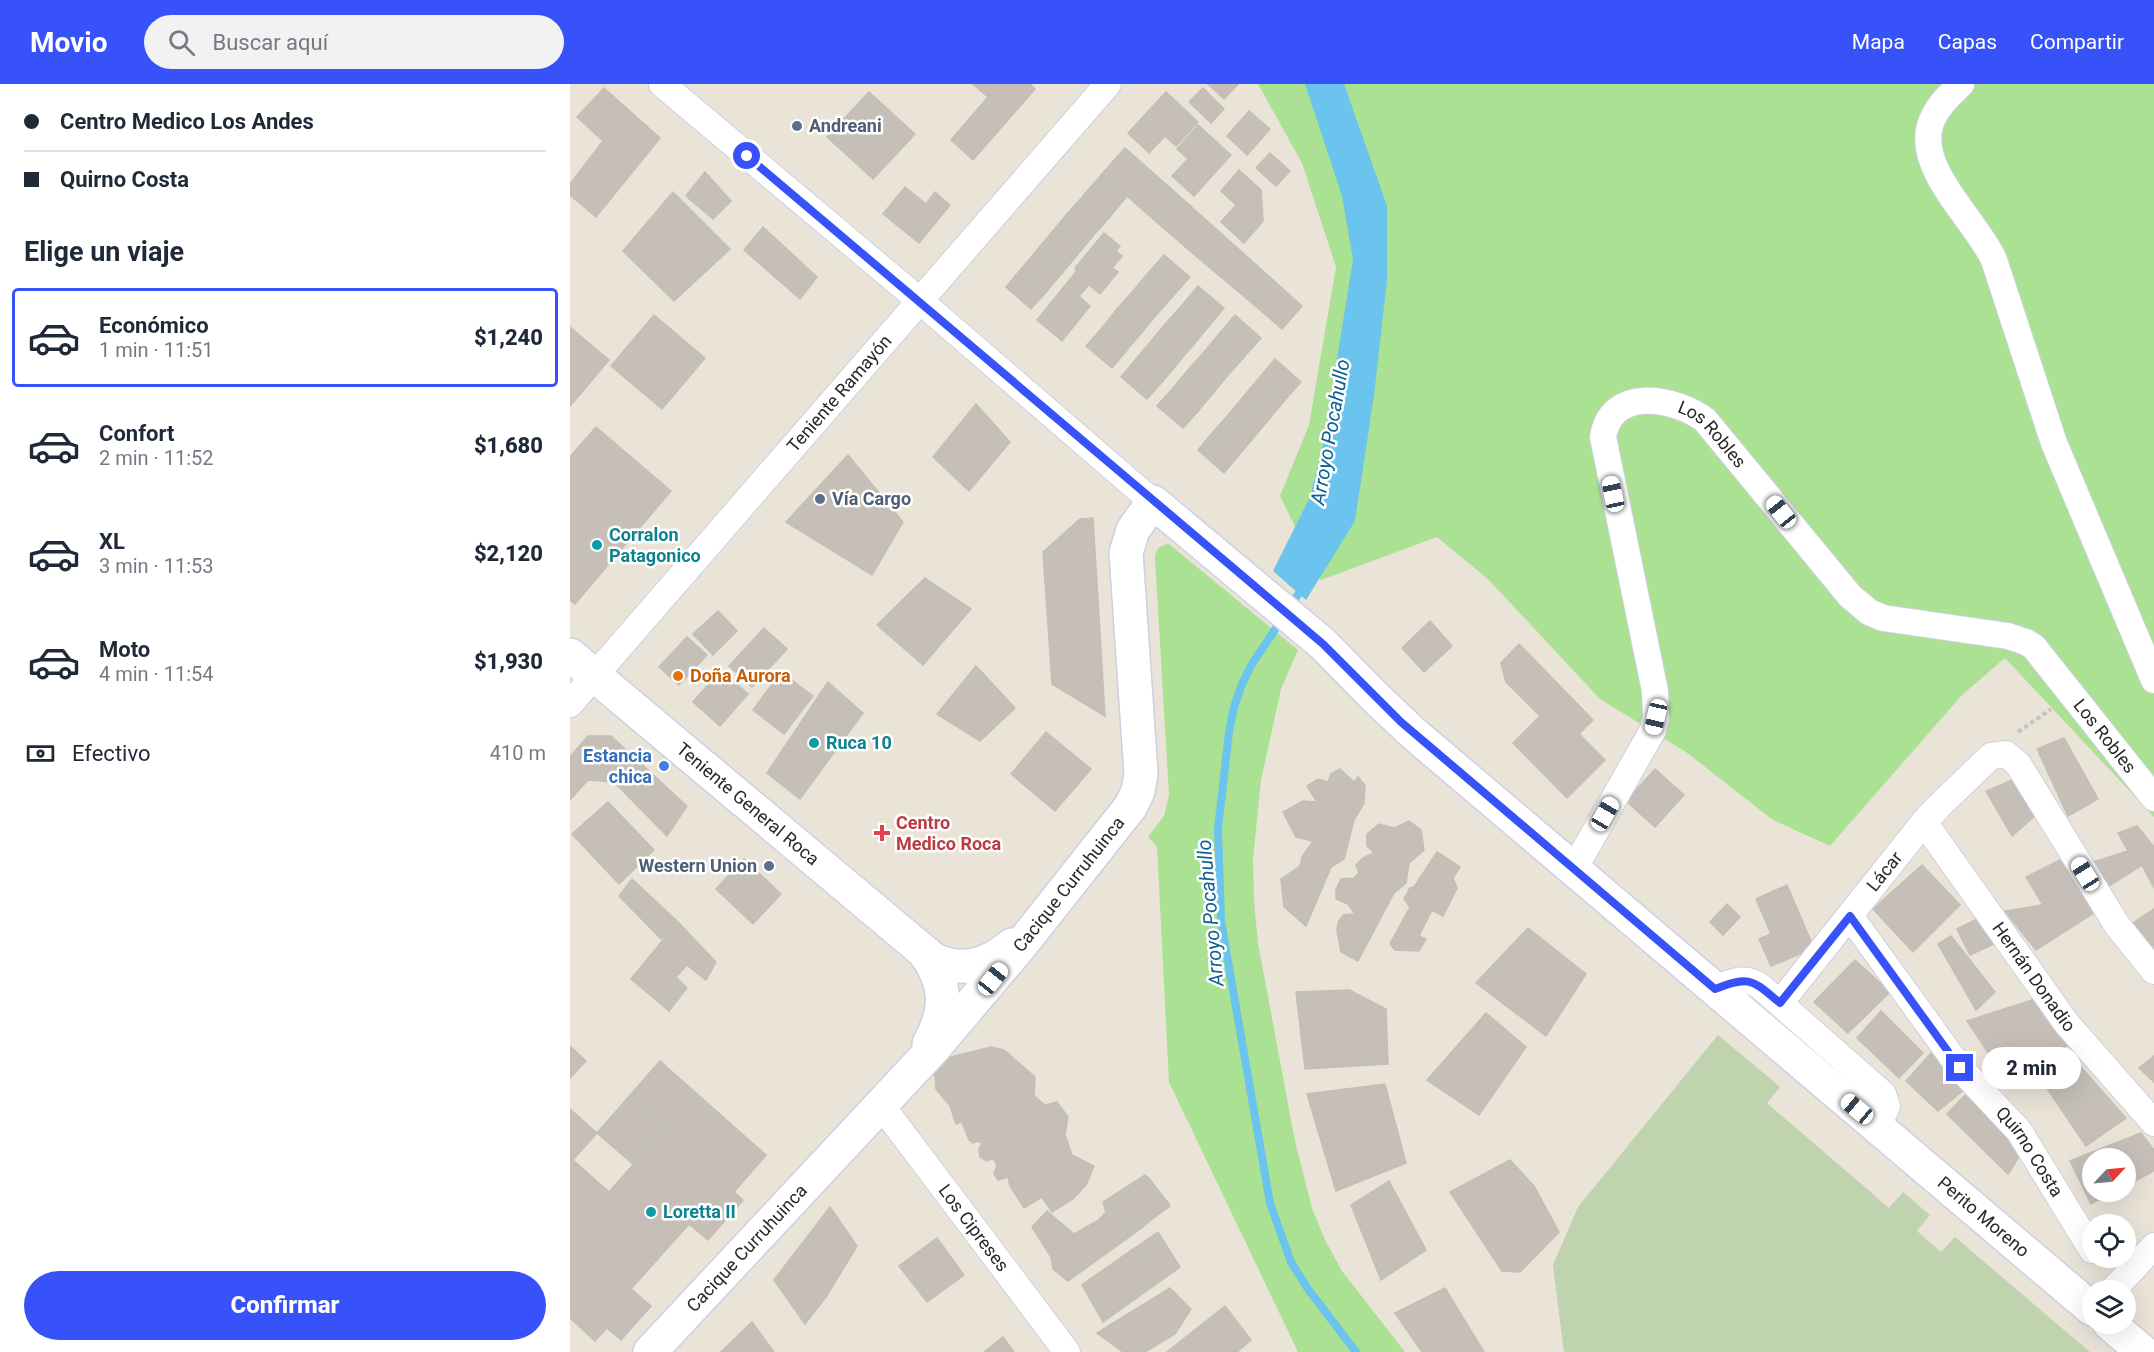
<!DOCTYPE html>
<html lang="es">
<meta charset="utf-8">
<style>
:root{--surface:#fff;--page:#f2f2f3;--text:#1f2937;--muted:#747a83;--line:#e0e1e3;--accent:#3652f8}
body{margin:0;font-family:Roboto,sans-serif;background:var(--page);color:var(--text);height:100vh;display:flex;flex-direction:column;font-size:22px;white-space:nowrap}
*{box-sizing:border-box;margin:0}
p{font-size:20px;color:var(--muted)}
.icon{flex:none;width:33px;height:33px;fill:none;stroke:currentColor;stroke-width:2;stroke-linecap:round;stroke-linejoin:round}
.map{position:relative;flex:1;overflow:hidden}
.drawer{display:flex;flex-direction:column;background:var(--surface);width:570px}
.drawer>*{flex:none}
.banner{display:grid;align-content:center;height:132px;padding:0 24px;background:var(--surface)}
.needle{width:39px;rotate:64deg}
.buttons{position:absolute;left:1512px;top:1064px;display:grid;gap:12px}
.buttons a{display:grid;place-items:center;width:54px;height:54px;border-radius:50%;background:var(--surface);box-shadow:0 6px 24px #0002;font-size:30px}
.end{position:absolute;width:27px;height:27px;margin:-14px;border:8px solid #3652f8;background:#fff;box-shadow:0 0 0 3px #fff}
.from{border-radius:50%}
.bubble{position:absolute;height:42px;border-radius:21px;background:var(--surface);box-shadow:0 6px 24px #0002;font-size:20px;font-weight:800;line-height:42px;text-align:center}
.car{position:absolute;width:18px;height:36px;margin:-18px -9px;border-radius:8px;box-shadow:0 0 4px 2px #0007;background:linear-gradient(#fff 24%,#345 0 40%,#fff 0 76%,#345 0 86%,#fff 0)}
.banner b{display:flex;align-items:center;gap:21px;height:57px;font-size:22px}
.banner b+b{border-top:2px solid var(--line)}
.banner i{width:15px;height:15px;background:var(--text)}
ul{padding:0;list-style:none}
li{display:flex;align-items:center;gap:18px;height:99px;margin:0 12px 9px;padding:0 12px;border:3px solid transparent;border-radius:6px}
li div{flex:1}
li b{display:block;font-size:22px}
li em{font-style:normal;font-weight:800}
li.active{border-color:var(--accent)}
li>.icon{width:54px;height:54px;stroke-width:1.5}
h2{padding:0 24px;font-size:27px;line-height:72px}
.pay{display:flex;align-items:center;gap:15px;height:66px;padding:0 24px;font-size:22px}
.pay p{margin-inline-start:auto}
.action{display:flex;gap:12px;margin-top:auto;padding:12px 24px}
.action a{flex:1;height:69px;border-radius:36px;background:var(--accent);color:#fff;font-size:24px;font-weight:800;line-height:69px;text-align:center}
header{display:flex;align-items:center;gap:36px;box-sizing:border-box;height:84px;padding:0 30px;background:var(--accent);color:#fff}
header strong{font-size:28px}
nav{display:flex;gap:33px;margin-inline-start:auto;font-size:21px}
.search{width:420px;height:54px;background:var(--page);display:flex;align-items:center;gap:15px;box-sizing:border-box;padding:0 21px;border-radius:33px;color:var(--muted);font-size:22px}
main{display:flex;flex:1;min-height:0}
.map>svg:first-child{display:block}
.green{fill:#abe193}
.cemetery{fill:#bfd3af}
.water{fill:#6ac4ed}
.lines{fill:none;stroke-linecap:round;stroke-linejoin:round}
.stream{stroke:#6ac4ed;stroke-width:8}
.building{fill:#c5bfb8;stroke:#c4bfb2;stroke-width:1.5}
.street-casing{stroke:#cdd0e0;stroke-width:28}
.secondary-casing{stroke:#cdd0e0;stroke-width:36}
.path{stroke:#c3c3c3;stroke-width:4;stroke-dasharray:4.5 3;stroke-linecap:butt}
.street{stroke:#fff;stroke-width:26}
.secondary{stroke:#fff;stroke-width:33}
.route{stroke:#3652f8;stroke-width:8}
.service-dot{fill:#5c6f8a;stroke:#fff;stroke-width:2}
.culture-dot{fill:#0f9aa8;stroke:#fff;stroke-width:2}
.food-dot{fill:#e8710a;stroke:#fff;stroke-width:2}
.shop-dot{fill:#3f7fe0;stroke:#fff;stroke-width:2}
.health-dot{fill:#e0444e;stroke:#fff;stroke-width:2}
.labels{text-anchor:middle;stroke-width:5;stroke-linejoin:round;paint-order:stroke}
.service-label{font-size:18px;font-weight:bold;fill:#4e5e75;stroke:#fff;text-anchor:start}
.street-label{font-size:18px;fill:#272727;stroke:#fff}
.culture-label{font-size:18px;font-weight:bold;fill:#0d838f;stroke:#fff;text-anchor:start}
.food-label{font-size:18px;font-weight:bold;fill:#c56008;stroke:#fff;text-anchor:start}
.shop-label{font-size:18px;font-weight:bold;fill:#366cbe;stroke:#fff;text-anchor:end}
.health-label{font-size:18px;font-weight:bold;fill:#be3a42;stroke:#fff;text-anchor:start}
.water-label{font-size:20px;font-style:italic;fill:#0e6093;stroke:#fff}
</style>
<header>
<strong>Movio</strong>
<div class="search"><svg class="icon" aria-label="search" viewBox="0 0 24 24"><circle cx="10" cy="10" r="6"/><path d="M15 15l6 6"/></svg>Buscar aquí</div>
<nav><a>Mapa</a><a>Capas</a><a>Compartir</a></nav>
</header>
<main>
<section class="drawer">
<div class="banner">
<b><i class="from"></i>Centro Medico Los Andes</b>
<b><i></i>Quirno Costa</b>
</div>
<h2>Elige un viaje</h2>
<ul>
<li class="active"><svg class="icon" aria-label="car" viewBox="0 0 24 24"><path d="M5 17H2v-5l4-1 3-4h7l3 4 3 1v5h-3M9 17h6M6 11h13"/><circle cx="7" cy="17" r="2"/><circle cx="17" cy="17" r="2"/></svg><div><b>Económico</b><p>1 min · 11:51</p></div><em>$1,240</em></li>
<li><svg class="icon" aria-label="car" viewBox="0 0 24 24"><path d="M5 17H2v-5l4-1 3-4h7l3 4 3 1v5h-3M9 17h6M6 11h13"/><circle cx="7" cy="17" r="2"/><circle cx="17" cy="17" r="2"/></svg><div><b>Confort</b><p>2 min · 11:52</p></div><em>$1,680</em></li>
<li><svg class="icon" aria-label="car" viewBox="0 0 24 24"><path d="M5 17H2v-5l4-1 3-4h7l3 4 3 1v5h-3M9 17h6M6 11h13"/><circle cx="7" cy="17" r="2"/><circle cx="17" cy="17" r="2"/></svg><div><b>XL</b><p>3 min · 11:53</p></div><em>$2,120</em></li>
<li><svg class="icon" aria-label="car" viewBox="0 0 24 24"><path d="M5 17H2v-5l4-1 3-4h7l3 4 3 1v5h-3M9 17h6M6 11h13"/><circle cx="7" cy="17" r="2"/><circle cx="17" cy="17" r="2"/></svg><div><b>Moto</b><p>4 min · 11:54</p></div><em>$1,930</em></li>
</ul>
<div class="pay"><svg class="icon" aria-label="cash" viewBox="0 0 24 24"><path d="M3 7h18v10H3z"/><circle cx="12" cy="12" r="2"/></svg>Efectivo<p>410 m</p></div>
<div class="action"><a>Confirmar</a></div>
</section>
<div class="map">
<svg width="1584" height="1268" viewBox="0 0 1584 1268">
<rect width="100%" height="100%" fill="#eae3d8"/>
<!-- green -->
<g class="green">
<polygon points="688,0 1584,0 1584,733 1435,574 1393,610 1260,762 1203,736 1116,668 1030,615 918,495 867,453 751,496 710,412 739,341 766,183 732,79"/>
<path d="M599,460l129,106 -17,39 -20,91 -8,79 1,42 4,42 37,198 17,67 13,32 17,31 63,81h-107l-129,-270 -12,-235 -9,-10 16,-21 5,-21 -14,-236c0,-10 5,-14 14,-15z"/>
</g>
<!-- cemetery -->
<polygon class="cemetery" points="1148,951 1210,1003 1197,1019 1319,1124 1333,1108 1360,1131 1347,1147 1371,1168 1385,1153 1520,1268 994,1268 983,1181 1008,1123"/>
<!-- water -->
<polygon class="water" points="735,0 774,0 817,122 817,196 804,311 785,437 736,516 703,487 740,413 754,357 783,175 772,112"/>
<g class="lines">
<!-- stream -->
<g class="stream">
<polyline points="719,524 735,500"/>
<polyline points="712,535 682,580 672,600 664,623 659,648 648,745 651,837 700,1119 721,1178 738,1205 786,1268"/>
</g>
</g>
<!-- building -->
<g class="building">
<polygon points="403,0 460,0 465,5 403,76 381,56 418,13"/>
<polygon points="638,0 668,0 654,15"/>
<polygon points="34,4 90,54 26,133 0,111 0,100 33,57 7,33"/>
<polygon points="633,4 654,25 641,39 619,18"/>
<polygon points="299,8 345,50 303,95 257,53"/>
<polygon points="596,8 628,38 606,62 595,52 579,69 558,49"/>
<polygon points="679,27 700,45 677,71 657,52"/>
<polygon points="628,41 661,71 624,112 602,92 618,75 607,65"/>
<polygon points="555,64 606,109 583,135 532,90"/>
<polygon points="700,69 720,87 706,102 686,84"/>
<polygon points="669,86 691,106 693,137 674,159 651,138 666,121 651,107"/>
<polygon points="135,88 161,117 143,135 116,112"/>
<polygon points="532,90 557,112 539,134 513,112"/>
<polygon points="335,103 356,120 365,108 380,121 349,159 313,130"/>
<polygon points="103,108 160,165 104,217 53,167"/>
<polygon points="606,109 655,153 633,178 583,135"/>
<polygon points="513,112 539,134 523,152 497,130"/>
<polygon points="497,130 523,152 508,170 482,148"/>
<polygon points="193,143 247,193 230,215 174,166"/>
<polygon points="482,148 508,170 493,188 467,166"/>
<polygon points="534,149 550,162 546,167 552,172 542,184 548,188 530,210 519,201 509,212 520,222 492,257 467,236 506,188 505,184"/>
<polygon points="655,153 703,196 683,220 633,178"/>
<polygon points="467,166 493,188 477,207 451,185"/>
<polygon points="594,171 620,193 604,211 578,189"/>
<polygon points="451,185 477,207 461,225 436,203"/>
<polygon points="578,189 604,211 588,229 563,207"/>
<polygon points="703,196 732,222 712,245 683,220"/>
<polygon points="628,202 654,224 639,242 613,220"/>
<polygon points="563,207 588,229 573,247 547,225"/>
<polygon points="613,220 639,242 624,260 597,238"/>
<polygon points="547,225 573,247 557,266 532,244"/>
<polygon points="84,231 135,274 92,325 41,282"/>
<polygon points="665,231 691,254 675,272 649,250"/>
<polygon points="597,238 624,260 608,279 582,256"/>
<polygon points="0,243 39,276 0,322"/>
<polygon points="532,244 557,266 542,284 516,262"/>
<polygon points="649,250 675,272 659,290 634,268"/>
<polygon points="582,256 608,279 593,297 566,275"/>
<polygon points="634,268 659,290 644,308 618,286"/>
<polygon points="566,275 593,297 577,315 551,293"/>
<polygon points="705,275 731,298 715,316 689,294"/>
<polygon points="618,286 644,308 629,326 603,304"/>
<polygon points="689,294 715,316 700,334 674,312"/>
<polygon points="603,304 629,326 613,344 587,322"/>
<polygon points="674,312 700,334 685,352 659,330"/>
<polygon points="406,320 440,358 399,407 363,373"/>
<polygon points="659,330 685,352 669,371 643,348"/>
<polygon points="26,343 101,407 5,520 0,516 0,373"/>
<polygon points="643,348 669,371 654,389 628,366"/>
<polygon points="278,371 333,438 302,491 216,438"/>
<polygon points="523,434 535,632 482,600 473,468 510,435"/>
<polygon points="355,494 401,525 353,581 307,541"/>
<polygon points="148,527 167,547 143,571 123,550"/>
<polygon points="860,537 882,562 854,588 832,564"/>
<polygon points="194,544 217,565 182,603 159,582"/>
<polygon points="117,553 137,571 109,601 89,583"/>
<polygon points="949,560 1023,636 1009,650 1035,676 997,714 943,659 970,632 936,598 931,579"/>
<polygon points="406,582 445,624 410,657 367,630"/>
<polygon points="151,586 178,610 150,642 123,618"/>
<polygon points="211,588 243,612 214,650 183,626"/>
<polygon points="258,598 293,629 230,715 197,689"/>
<polygon points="476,648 521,685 485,727 441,690"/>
<polygon points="18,652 41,652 117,722 97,752 44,698 18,696 0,716 0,673"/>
<polygon points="1494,654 1528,715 1498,732 1467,665"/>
<polygon points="770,685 784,698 788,693 795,701 794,719 784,736 774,775 761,783 736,842 714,823 711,795 730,782 732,773 743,757 726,753 713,728 733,717 747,718 737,702 748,695 758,698 761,690"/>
<polygon points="1085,685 1114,711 1085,743 1056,717"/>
<polygon points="1447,694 1465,732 1442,752 1416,707"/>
<polygon points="38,718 84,766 49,800 2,750"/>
<polygon points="839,737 851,746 854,766 839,779 836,799 824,809 788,877 771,868 767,847 768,839 773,831 785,830 778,820 766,815 766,806 771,795 784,794 789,789 786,781 793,774 804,769 797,762 797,750 809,740 824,744"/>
<polygon points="1567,742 1584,763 1584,804 1572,781 1536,804 1523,778 1558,767 1548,749"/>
<polygon points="867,768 890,783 883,794 887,804 873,832 862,826 849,852 856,855 849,867 825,866 820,860 840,823 834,815 840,804 844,803"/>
<polygon points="1494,774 1527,827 1466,866 1435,827 1473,821 1456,793"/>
<polygon points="174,775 211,810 183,840 146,805"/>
<polygon points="1352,781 1390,821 1343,868 1303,825"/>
<polygon points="62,795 108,838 91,855 49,812"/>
<polygon points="1217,801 1244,864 1201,882 1189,855 1201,850 1186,815"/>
<polygon points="1157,820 1170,833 1153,851 1140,838"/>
<polygon points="1584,825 1584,869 1583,869 1563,839"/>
<polygon points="1409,834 1428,858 1400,871 1387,845"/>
<polygon points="108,838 146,878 136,896 117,881 106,893 117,904 99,927 61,895"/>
<polygon points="958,844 1016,890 976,952 906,899"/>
<polygon points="1381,852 1425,908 1406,926 1368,860"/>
<polygon points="1285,876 1320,908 1278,949 1244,918"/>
<polygon points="779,906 816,925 818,980 735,985 726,908"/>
<polygon points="1465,915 1497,962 1433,991 1397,937"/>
<polygon points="1311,927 1353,969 1329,994 1287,954"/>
<polygon points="916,929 956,963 909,1031 857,996"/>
<polygon points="0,962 16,977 0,994"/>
<polygon points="421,963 434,966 465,993 464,1012 475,1021 487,1018 498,1033 495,1051 502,1071 524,1082 516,1101 503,1115 482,1128 472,1113 454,1124 440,1102 438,1093 428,1096 424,1090 427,1082 423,1074 417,1077 410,1073 409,1065 412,1059 407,1057 403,1059 399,1056 392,1038 386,1040 380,1022 366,1005 365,991 356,987 363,969 377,974"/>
<polygon points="1361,969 1395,1005 1368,1027 1336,997"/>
<polygon points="1584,972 1584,998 1569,984"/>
<polygon points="90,977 196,1071 164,1108 173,1116 138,1156 119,1140 61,1205 81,1222 51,1256 37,1244 25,1257 0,1234 0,1025 27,1049 3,1076 39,1108 98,1041 62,1009"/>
<polygon points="1511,983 1556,1034 1516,1062 1476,1003"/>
<polygon points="815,1000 836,1079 766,1107 737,1010"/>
<polygon points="62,1009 98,1041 64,1081 27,1049"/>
<polygon points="1395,1011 1452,1068 1438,1090 1377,1030"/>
<polygon points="1571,1049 1584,1066 1584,1087 1556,1102 1556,1074 1522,1074 1522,1107 1545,1107 1521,1120 1500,1077"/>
<polygon points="940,1076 964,1102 989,1148 950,1188 932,1187 880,1108"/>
<polygon points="575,1091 599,1120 573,1143 498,1197 483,1185 481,1173 462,1143 477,1127 504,1150 529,1136 536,1128 533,1118"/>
<polygon points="578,1093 600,1122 560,1151 538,1122"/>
<polygon points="819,1097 856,1166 811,1196 781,1121"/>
<polygon points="260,1123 287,1162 256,1213 235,1240 204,1196"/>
<polygon points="588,1148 610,1183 533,1238 512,1201"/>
<polygon points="367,1154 394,1191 357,1218 329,1182"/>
<polygon points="566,1163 588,1195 534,1233 512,1201"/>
<polygon points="600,1204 621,1225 605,1250 575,1268 553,1268 527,1249"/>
<polygon points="875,1204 914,1268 852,1268 825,1229"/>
<polygon points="655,1222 681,1256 667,1268 597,1268"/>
<polygon points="182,1238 204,1268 151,1268"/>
<polygon points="433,1253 444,1268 414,1268"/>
</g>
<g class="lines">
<!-- street casing -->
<g class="street-casing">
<g id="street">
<polyline points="92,0 349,216 583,418"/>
<path d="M1391,0c-10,10 -21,19 -27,32 -26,47 42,103 60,144l60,183 100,237"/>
<path id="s1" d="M0,620l538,-620"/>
<path id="s2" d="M1354,738l143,202 87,99"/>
<path id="s3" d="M1004,785l79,-139 3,-13 -1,-26 -52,-254c8,-51 71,-40 102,-17l145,176 19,16 14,6 125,18 18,6 8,5 120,151"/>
<path id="s4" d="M1280,832l110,152 59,63 73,119"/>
<path d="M1145,905c16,-7 30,-14 46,-2l122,107 4,12 -3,7 -9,11"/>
<path id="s5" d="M1210,919l144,-181 15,-16 52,-50 15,-2 12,10 99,161 37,46"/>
<path id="s6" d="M311,1021l186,247"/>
<polyline points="1543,1206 1584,1162"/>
</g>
</g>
<!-- secondary casing -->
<g class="secondary-casing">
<g id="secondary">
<path id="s7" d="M0,571l364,305c30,13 54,5 78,-15"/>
<path d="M355,869c23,32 22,58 4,91"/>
<polyline points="1539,1239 1573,1268"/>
<path id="s8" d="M80,1268l284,-304 87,-103 110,-139 7,-15 3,-17 -15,-221 7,-23 20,-28 170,142 52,53 38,36 679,576"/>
</g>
</g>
<!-- path -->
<polyline class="path" points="1448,648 1481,625"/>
<!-- street -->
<use href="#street" class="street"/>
<!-- secondary -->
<use href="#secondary" class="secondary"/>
</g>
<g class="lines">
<!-- route -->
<path class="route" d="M177,72l576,488 78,78 314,267c36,-14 37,-9 65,14l70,-87 110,152"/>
</g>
<!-- markers -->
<g class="service-dot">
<circle cx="227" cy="42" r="6"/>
<circle cx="250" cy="415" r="6"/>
<circle cx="199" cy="782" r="6"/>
</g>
<g class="culture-dot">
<circle cx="27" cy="461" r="6"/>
<circle cx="244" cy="659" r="6"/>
<circle cx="81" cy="1128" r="6"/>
</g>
<circle class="food-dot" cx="108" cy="592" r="6"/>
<circle class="shop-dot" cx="94" cy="682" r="6"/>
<path class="health-dot" d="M309 740h6v6h6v6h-6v6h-6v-6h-6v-6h6z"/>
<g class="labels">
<!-- service labels -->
<g class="service-label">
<text x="239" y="48">Andreani</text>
<text x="262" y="421">Vía Cargo</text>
<text x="187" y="788" text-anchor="end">Western Union</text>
</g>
<!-- street labels -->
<g class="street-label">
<text dy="6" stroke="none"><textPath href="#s1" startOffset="411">Teniente Ramayón</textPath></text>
<text dy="6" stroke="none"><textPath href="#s3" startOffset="598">Los Robles</textPath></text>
<text dy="6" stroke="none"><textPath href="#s3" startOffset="1120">Los Robles</textPath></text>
<text dy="6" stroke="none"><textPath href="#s7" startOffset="232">Teniente General Roca</textPath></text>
<text dy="6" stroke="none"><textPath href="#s5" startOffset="168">Lácar</textPath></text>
<text dy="6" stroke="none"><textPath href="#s8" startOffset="628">Cacique Curruhuinca</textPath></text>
<text dy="6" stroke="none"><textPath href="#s2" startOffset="190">Hernán Donadio</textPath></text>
<text dy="6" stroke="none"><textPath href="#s4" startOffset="297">Quirno Costa</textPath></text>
<text dy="6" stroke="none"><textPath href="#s8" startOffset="2138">Perito Moreno</textPath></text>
<text dy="6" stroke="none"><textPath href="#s6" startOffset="154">Los Cipreses</textPath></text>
<text dy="6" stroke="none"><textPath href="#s8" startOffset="142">Cacique Curruhuinca</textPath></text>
</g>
<!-- culture labels -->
<g class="culture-label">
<text x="39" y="457">Corralon<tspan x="39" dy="21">Patagonico</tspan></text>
<text x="256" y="665">Ruca 10</text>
<text x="93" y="1134">Loretta II</text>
</g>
<!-- food labels -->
<g class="food-label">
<text x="120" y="598">Doña Aurora</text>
</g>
<!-- shop labels -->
<g class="shop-label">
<text x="82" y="678">Estancia<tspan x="82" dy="21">chica</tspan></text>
</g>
<!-- health labels -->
<g class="health-label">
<text x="326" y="745">Centro<tspan x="326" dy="21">Medico Roca</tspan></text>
</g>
<!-- water labels -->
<g class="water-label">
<text transform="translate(760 348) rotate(-80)" y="7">Arroyo Pocahullo</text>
<text transform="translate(640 829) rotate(-95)" y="7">Arroyo Pocahullo</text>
</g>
</g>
</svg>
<div class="buttons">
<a><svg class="needle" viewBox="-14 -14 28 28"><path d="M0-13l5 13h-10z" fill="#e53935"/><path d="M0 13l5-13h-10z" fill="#747a83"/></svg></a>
<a><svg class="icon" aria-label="locate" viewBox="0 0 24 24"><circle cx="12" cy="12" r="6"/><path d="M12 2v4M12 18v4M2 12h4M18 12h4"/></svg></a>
<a><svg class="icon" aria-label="layers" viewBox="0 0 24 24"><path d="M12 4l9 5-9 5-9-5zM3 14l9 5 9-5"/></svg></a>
</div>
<i class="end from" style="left:177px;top:72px"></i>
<i class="end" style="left:1390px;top:984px"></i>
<div class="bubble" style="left:1412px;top:963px;width:99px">2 min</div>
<i class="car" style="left:1043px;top:410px;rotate:348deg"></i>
<i class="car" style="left:1211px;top:428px;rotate:321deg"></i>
<i class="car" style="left:1086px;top:633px;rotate:193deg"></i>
<i class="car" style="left:1035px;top:730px;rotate:30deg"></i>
<i class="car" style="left:1515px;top:790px;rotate:328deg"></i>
<i class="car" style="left:423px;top:895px;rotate:39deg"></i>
<i class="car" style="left:1287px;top:1025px;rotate:310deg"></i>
</div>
</main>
